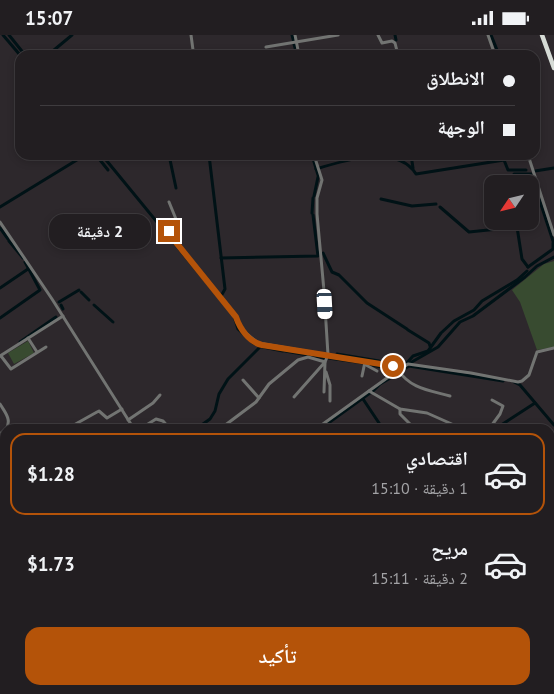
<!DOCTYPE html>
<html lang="ar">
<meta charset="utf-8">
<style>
:root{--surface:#221e21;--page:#2a272a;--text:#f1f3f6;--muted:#a2a2a5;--line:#3f3c3f;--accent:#b45309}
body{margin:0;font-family:"PT Sans","Noto Naskh Arabic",sans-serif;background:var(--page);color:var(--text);direction:rtl;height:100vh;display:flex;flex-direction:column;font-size:19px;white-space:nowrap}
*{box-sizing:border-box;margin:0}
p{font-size:16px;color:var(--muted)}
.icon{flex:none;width:28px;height:28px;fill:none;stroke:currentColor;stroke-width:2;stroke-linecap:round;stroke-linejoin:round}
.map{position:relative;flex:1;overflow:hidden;direction:ltr}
.details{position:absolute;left:0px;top:389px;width:555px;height:271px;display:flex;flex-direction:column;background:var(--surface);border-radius:15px 15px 0 0;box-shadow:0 2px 8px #0003,0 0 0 1px var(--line);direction:rtl}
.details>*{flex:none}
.hud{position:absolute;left:15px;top:15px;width:525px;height:110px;border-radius:15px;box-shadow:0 2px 8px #0003,0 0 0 1px var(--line);direction:rtl;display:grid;align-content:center;height:110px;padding:0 25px;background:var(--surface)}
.needle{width:32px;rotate:235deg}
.fabs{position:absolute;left:484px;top:140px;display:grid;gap:10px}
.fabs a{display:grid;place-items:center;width:55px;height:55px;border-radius:10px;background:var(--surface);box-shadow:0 2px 8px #0003,0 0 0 1px var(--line);font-size:25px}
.end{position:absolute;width:22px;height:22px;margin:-11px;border:6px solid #b45309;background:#fff;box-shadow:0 0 0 2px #fff}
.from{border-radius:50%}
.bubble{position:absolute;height:35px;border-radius:15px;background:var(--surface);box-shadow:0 2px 8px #0003,0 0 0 1px var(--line);font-size:16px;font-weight:600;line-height:35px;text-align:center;direction:rtl}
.car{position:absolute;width:15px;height:30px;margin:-15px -8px;border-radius:6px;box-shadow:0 0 4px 1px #0007;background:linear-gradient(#fff 24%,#345 0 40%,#fff 0 76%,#345 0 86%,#fff 0)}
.hud b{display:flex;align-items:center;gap:18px;height:48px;font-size:19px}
.hud b+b{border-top:1px solid var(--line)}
.hud i{width:12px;height:12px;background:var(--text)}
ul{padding:9px 0 0;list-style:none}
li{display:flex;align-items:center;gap:15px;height:82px;margin:0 10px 8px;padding:0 15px;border:2px solid transparent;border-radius:15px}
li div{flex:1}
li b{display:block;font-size:19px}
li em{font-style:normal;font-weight:600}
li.current{border-color:var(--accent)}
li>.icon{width:45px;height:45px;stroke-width:1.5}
.cta{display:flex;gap:10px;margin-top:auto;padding:10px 25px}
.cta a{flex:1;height:58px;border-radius:15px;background:var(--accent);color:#fff;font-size:20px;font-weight:600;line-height:58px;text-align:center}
.status{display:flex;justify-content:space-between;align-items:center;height:35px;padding:0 25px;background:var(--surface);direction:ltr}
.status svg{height:14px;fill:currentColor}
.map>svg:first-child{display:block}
.green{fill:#384b30}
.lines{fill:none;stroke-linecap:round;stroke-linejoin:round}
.canal{stroke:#001216;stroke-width:3}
.minor{stroke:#727472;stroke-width:3}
.highway{stroke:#d6dbd6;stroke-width:4.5}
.route{stroke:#b45309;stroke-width:6}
</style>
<div class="status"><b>15:07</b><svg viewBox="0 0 49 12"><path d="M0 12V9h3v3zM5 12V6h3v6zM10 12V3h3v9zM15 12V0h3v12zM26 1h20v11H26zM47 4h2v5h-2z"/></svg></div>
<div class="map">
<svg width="554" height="659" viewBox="0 0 554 659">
<rect width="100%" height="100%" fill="#2d282c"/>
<!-- green -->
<g class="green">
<polygon points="554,226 554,312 537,315 520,267 512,255 544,229"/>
<polygon points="28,306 34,318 14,329 8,318"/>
</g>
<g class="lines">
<!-- canal -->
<g class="canal">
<polyline points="3,0 20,20"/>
<polyline points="9,0 25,20"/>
<polyline points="292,0 294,8"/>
<polyline points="395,0 396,5"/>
<polyline points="491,0 499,20"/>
<polyline points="294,9 297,20"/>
<polyline points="48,20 72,0"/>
<polyline points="322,20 351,16"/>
<polyline points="96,120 108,135"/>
<polyline points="102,120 230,276"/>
<polyline points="169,120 176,153"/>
<polyline points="209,120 225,254 220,263"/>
<polyline points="312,120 318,140"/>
<polyline points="411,120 413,133"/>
<path d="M316,134c29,-9 81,-25 100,5l88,-14 4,10h18"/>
<polyline points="535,136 554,133"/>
<polyline points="514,139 531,139 553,206"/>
<polyline points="314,161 318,142"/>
<polyline points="381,164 412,171 436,169"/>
<polyline points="0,172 85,120"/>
<polyline points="440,172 469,197 517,192 522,224 528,232"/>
<polyline points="312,178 313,163"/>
<polyline points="0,193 8,204"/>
<polyline points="9,206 23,223"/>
<polyline points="323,218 332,237 339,240 361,262"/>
<polyline points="221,223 318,221 313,180"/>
<polyline points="528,232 553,214 553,208"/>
<polyline points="0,253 28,234"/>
<polyline points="81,257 89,265"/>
<polyline points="362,263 367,268 407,294"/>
<polyline points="59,267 79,255"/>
<polyline points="61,270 63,274"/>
<polyline points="94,270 113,287"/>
<polyline points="234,281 238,294 253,308 262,312"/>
<polyline points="0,283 40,255 25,227"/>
<polyline points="408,295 429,308 430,311"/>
<polyline points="20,307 56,282"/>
<polyline points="263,312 283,316"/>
<polyline points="285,316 325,323"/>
<polyline points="337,319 379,326"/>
<polyline points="328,323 364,328"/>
<polyline points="382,327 405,330 413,321 428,316 441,298 454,286 474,275 482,266 517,245 527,236"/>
<polyline points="410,328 438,312 460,287 473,281 525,242 537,231 554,222"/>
<polyline points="367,329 391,334 392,337"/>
<polyline points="400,337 409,331 503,346"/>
<polyline points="514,347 520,350 554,390"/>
<polyline points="372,357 380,349 399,338"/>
<polyline points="363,364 383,394"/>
<polyline points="196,394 210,384 215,376 219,359 228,344 260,312"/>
<polyline points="320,394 370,358"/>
<polyline points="495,394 535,368"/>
<polyline points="0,524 5,522"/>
<polyline points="0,537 5,545"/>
<polyline points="550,608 554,606"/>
<polyline points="550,612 554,618"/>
<polyline points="424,655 425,659"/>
<polyline points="332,656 334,659"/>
<polyline points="150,659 156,655"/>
<polyline points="275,659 305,655"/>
</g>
<!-- minor -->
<g class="minor">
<polyline points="295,0 299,20"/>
<polyline points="378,0 382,8 392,6 395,8 398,20"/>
<polyline points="488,0 495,20"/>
<polyline points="266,12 338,0"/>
<polyline points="435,16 436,20"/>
<polyline points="183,17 193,15 191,0"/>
<polyline points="451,17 452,20"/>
<polyline points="528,120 554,200"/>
<path d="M169,167l9,22 -9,7 1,4 66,81 6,14 16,13 135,23c6,4 9,2 15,-2l63,9 47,9 4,-1 7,-6 8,-23 17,-4"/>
<polyline points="0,187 52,264 134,394"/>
<polyline points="28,303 37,317"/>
<polyline points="0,321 63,281"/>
<polyline points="1,321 11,334 46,312"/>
<polyline points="366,330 377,336"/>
<path d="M397,334c14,20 31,21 53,27"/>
<polyline points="326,337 330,350 330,366"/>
<polyline points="362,341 365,327"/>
<polyline points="243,345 259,363"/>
<polyline points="369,356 400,374 427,378 463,394"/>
<polyline points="294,362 325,327 324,357"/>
<path d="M0,369c5,8 12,16 6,25"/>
<polyline points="400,374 400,379 412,391"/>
<polyline points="128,385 153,368 160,360"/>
<polyline points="72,391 97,377 99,376 107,383 122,374"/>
<polyline points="125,394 132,390"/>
<polyline points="140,394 156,384 163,386 170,394"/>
<polyline points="220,394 256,367 269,349 298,325 308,322 325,327 328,320 324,256 317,179 317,163 322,145 314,120"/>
<polyline points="316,394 394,338 395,336 393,332"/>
<polyline points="444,394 448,388"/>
<polyline points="489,394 500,379 503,371 492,365"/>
<polyline points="0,399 5,395"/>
<polyline points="550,444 554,443"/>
<polyline points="550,470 554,467"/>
<polyline points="550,509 554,507"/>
<polyline points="0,545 5,553"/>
<polyline points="550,546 554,544"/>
<polyline points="43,655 44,659"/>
<polyline points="179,659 185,655"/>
</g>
<!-- highway -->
<polyline class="highway" points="542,0 554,33"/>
</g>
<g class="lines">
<!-- route -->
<path class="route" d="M169,196l1,4 66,82c4,12 13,25 26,28l131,21"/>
</g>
</svg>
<div class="fabs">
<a><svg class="needle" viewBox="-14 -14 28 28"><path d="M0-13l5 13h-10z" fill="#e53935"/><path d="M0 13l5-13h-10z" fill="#a2a2a5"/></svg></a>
</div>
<i class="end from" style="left:393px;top:331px"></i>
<i class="end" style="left:169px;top:196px"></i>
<div class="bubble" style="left:49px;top:179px;width:102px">2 دقيقة</div>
<i class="car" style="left:325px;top:269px;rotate:177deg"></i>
<div class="hud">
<b><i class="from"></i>الانطلاق</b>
<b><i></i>الوجهة</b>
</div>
<section class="details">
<ul>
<li class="current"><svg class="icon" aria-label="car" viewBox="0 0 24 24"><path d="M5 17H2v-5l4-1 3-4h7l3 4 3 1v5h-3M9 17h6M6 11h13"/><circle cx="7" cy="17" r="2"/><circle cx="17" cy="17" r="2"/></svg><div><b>اقتصادي</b><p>1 دقيقة · 15:10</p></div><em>$1.28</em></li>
<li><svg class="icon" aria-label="car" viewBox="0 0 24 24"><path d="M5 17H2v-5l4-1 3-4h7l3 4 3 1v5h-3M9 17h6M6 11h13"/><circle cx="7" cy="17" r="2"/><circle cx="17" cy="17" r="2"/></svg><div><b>مريح</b><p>2 دقيقة · 15:11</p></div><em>$1.73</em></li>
</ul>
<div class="cta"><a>تأكيد</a></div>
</section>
</div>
